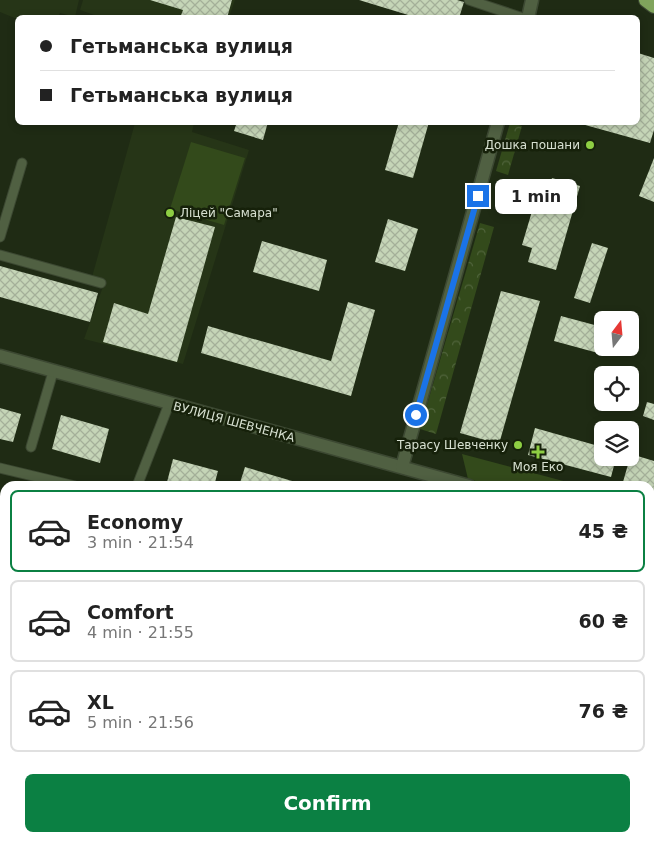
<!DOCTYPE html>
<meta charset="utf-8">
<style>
:root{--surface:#fff;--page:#f6f6f6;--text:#222;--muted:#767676;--line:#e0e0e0;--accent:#0b8043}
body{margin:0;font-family:"DejaVu Sans",sans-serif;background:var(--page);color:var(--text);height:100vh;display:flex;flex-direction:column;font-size:19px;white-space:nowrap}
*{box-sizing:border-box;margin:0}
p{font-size:16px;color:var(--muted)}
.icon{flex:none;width:28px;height:28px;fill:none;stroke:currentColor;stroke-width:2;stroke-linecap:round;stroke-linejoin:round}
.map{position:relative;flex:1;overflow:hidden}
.sheet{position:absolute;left:0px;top:481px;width:655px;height:361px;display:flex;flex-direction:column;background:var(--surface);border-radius:15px 15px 0 0;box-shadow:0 2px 8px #0003}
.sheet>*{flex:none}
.hud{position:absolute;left:15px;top:15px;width:625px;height:110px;border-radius:8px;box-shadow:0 2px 8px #0003;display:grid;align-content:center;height:110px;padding:0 25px;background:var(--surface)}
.needle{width:32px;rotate:16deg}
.tools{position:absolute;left:594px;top:311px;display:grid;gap:10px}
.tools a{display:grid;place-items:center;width:45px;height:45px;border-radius:8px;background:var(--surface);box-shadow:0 2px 8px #0003;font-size:25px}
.end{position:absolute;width:22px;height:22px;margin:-11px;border:6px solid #1a73e8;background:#fff;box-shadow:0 0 0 2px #fff}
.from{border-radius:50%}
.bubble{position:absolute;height:35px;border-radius:8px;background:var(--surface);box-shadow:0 2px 8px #0003;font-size:16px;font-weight:700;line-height:35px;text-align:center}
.hud b{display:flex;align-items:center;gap:18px;height:48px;font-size:19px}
.hud b+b{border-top:1px solid var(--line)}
.hud i{width:12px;height:12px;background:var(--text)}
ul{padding:9px 0 0;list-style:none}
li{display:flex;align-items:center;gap:15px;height:82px;margin:0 10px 8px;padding:0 15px;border:2px solid var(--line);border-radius:8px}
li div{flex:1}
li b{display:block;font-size:19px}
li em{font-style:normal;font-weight:700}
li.selected{border-color:var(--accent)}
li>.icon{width:45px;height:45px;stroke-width:1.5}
.primary-button{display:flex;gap:10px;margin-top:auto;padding:10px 25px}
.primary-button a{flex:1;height:58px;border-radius:8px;background:var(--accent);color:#fff;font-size:20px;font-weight:700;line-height:58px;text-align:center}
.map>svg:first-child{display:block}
.built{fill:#263517}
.grass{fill:#334a1b}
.forest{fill:url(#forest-crowns)}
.building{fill:url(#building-cross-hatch)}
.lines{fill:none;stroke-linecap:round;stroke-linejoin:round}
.service-casing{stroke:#3c4832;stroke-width:11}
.minor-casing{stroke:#3c4832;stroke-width:15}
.tertiary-casing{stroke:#3c4832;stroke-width:15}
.trunk-casing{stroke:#3c4832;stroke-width:16}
.service{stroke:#506042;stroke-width:9}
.minor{stroke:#506042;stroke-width:12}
.tertiary{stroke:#506042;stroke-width:12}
.trunk{stroke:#80a45c;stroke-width:14}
.route{stroke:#1a73e8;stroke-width:6}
.poi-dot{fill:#8ece43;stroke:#16210a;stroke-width:2}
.labels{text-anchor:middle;stroke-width:5;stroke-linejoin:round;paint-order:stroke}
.poi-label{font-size:12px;fill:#d7e0d1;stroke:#16210a;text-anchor:end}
.street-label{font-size:12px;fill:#d7e0d1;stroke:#16210a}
</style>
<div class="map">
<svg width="654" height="842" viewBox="0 0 654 842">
<defs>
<pattern id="forest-crowns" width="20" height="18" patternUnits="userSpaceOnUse" patternTransform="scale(1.25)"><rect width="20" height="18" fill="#334a1b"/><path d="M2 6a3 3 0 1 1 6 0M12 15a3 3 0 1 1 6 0" fill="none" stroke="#50643b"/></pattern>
<pattern id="building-cross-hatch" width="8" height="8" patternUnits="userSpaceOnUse" patternTransform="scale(1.25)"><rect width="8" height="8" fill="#c5d5b7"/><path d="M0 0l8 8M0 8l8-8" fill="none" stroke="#a4b099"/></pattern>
</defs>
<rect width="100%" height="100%" fill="#1f2b14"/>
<!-- built -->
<g class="built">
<polygon points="0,0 79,0 75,17 60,13 58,17 17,19 0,12"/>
<polygon points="83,0 235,0 229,17 103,18 80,10"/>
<polygon points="135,123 194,123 192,132 249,150 183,364 84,339 105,281 92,277"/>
</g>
<!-- grass -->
<g class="grass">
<polygon points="191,142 245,158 224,225 170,209"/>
<polygon points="462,454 582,486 494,486 468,479"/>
</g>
<!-- forest -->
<g class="forest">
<polygon points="510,123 522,126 508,175 496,171"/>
<polygon points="480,223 494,227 436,434 420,429"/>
</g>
<!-- building -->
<g class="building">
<polygon points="150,0 232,0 227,18 180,18 183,10"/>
<polygon points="359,0 457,0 464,2 459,18 418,18"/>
<polygon points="638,53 654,58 654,130 650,143 578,123 638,122"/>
<polygon points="237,122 268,122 263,140 234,131"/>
<polygon points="399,122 429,122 413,178 385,170"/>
<polygon points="654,158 654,202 639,196"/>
<polygon points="552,178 580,186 556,270 528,262 532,248 522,245 538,191 547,193"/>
<polygon points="176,217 215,227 177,362 103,342 114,303 148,314"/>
<polygon points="388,219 418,229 405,271 375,262"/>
<polygon points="262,241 327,260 319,291 253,272"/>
<polygon points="592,243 608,248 590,303 574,298"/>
<polygon points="0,266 98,293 90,322 0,297"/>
<polygon points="501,291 540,301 499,444 460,433"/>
<polygon points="348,302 375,310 351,396 201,353 208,326 331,361"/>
<polygon points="561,316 602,327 598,353 554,341"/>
<polygon points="647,402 654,404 654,420 643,416"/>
<polygon points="0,408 21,414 13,442 0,439"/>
<polygon points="61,415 109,429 100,463 52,449"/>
<polygon points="535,428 602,447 602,458 616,458 611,477 528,455"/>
<polygon points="631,454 654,461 654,491 650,490 650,486 638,486 623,482"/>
<polygon points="173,459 218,471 214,486 166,486"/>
<polygon points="245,467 309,486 239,486"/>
<polygon points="650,582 654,583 653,615 650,614"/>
<polygon points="0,687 5,688 5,802 1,822"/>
<rect x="650" y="718" width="4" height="32"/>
<polygon points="650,773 654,774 654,791 650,791"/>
<polygon points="207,838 246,838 244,842 202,842"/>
<polygon points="341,838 374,838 372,842 339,842"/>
<polygon points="427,838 490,838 488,842 426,842"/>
</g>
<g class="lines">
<!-- service casing -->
<g class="service-casing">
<g id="service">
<polyline points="469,0 523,18"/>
<polyline points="0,237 22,163"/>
<polyline points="0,255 101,283"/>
<polyline points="31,447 53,372"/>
<polyline points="0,468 75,486"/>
<polyline points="137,486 169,404"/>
<polyline points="392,842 393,838"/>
</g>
</g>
<!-- minor casing -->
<g class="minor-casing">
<polyline id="minor" points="295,842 296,838"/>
</g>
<!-- tertiary casing -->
<g class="tertiary-casing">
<g id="tertiary">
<polyline points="528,18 532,0"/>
<polyline points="0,356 469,486"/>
<polyline points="402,467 498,122"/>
<polyline points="650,537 654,538"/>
</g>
</g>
<!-- trunk casing -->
<g class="trunk-casing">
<polyline id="trunk" points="646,0 654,6"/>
</g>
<!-- service -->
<use href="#service" class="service"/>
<!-- minor -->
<use href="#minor" class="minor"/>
<!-- tertiary -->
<use href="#tertiary" class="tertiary"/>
<!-- trunk -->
<use href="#trunk" class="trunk"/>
</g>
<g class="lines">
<!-- route -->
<polyline class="route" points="416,415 478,196"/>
</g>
<!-- markers -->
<g class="poi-dot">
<circle cx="590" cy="145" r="5"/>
<circle cx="170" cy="213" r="5"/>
<circle cx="518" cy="445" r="5"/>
<path d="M535.5 444.5h5v5h5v5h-5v5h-5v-5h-5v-5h5z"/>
</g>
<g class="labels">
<!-- poi labels -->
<g class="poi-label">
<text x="580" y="149">Дошка пошани</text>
<text x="180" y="217" text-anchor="start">Ліцей "Самара"</text>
<text x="508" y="449">Тарасу Шевченку</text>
<text x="538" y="471" text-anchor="middle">Моя Еко</text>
</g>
<!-- street labels -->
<g class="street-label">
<text transform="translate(234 422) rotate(15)" y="4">ВУЛИЦЯ ШЕВЧЕНКА</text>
</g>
</g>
</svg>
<div class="tools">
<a><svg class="needle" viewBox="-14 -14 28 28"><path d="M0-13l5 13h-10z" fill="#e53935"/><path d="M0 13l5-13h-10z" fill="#767676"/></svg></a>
<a><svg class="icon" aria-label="locate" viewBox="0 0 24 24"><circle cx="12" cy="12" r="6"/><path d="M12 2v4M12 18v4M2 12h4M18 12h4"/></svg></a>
<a><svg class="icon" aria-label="layers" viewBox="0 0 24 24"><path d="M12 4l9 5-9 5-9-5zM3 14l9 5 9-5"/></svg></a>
</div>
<i class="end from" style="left:416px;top:415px"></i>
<i class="end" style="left:478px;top:196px"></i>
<div class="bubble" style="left:495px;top:179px;width:82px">1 min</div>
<div class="hud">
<b><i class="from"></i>Гетьманська вулиця</b>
<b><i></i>Гетьманська вулиця</b>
</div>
<section class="sheet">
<ul>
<li class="selected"><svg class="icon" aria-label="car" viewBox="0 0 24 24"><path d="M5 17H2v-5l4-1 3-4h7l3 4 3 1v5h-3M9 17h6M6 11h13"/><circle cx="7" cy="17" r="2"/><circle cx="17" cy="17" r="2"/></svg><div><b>Economy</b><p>3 min · 21:54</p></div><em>45 ₴</em></li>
<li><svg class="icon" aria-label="car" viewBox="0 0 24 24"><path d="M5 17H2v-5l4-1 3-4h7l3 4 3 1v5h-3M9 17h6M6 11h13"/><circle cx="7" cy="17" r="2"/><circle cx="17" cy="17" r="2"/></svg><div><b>Comfort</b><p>4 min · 21:55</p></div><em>60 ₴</em></li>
<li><svg class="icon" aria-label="car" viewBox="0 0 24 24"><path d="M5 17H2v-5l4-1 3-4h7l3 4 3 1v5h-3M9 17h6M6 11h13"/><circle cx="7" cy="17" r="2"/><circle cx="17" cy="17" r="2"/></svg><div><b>XL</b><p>5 min · 21:56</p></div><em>76 ₴</em></li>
</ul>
<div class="primary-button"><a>Confirm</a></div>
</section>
</div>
